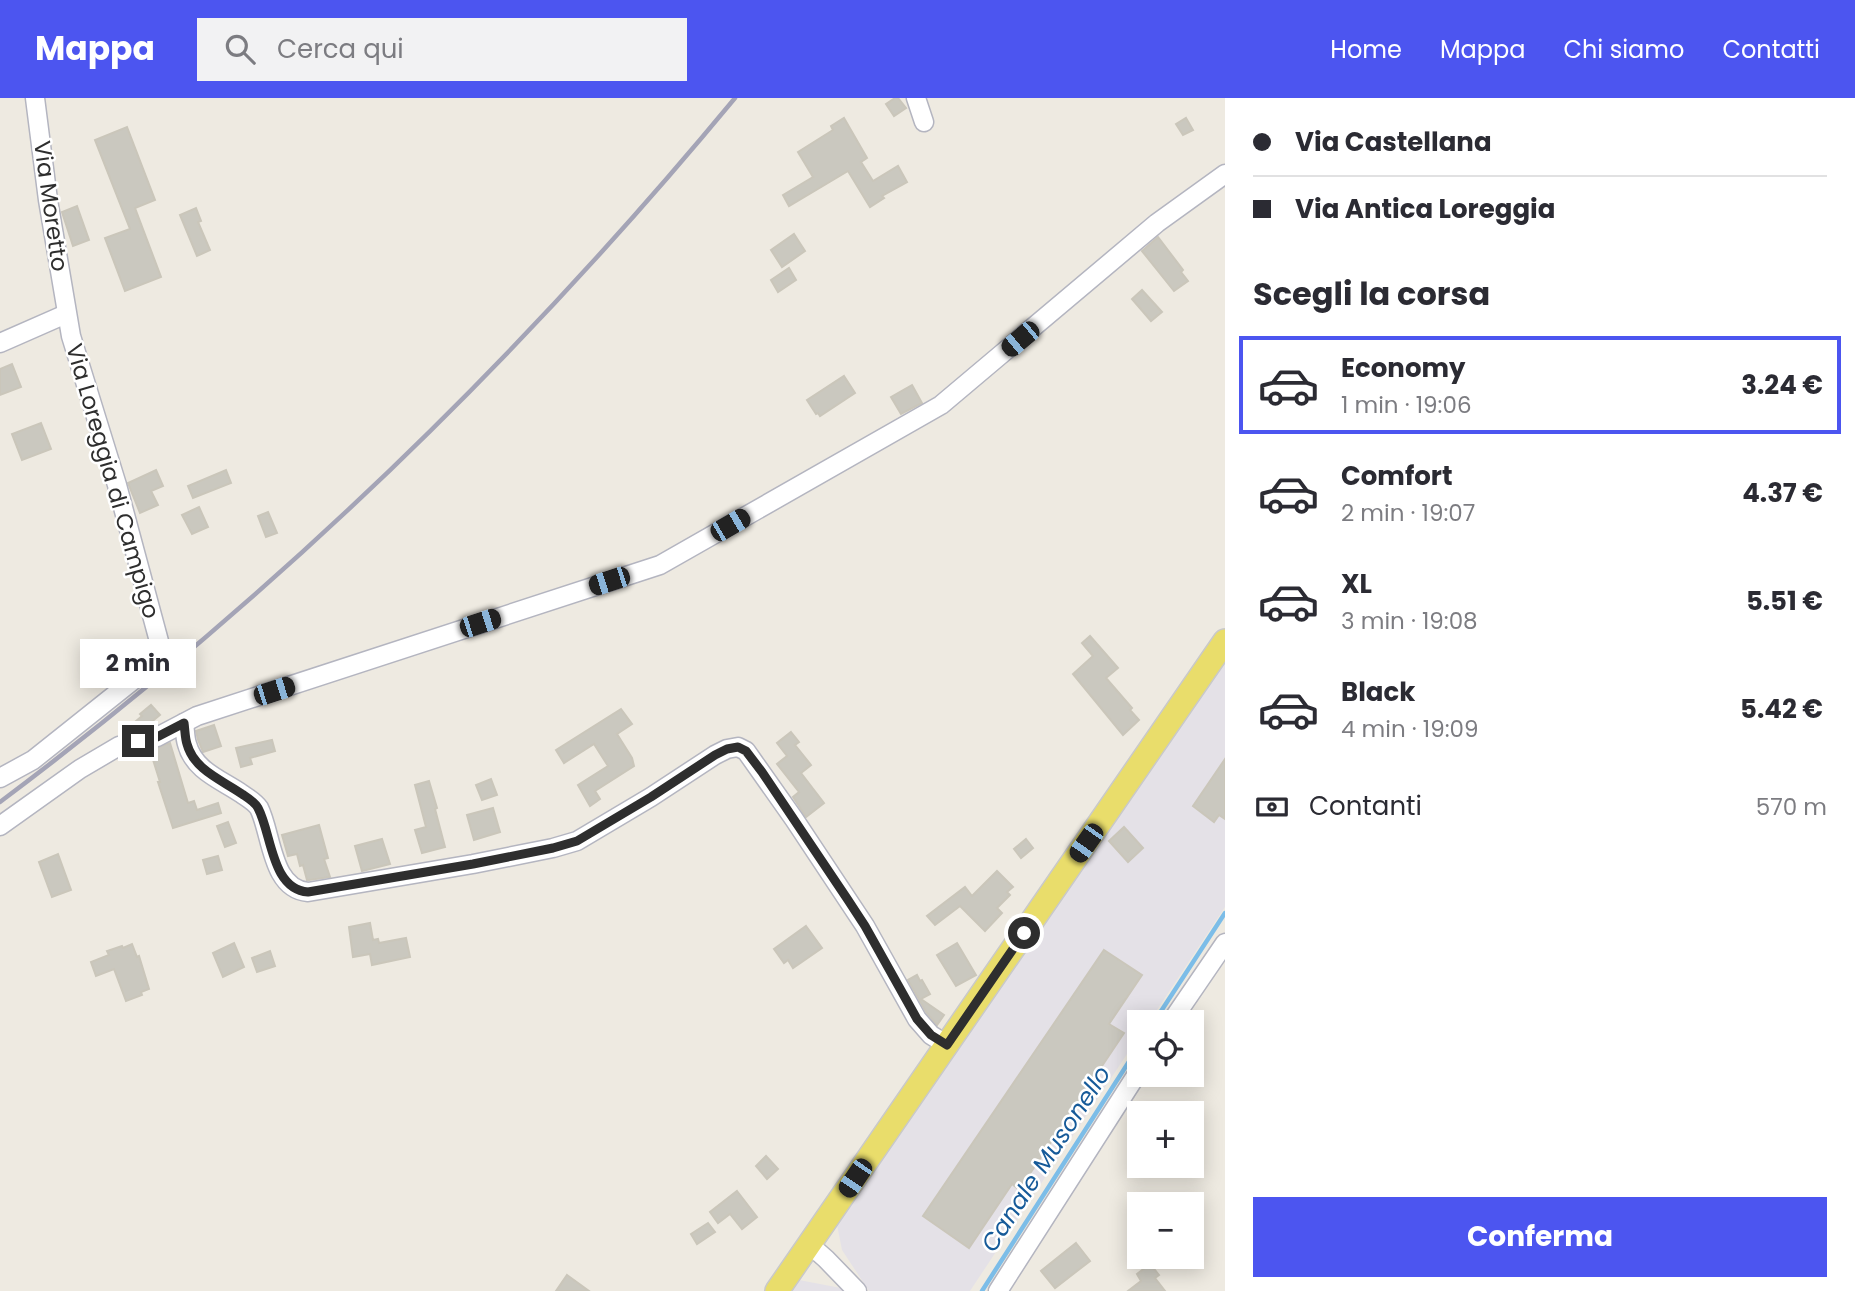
<!DOCTYPE html>
<html lang="it">
<meta charset="utf-8">
<style>
:root{--surface:#fff;--page:#f2f2f3;--text:#2b2b33;--muted:#7c7c81;--line:#e1e1e2;--accent:#4c55f0}
body{margin:0;font-family:Poppins,sans-serif;background:var(--page);color:var(--text);height:100vh;display:flex;flex-direction:column;font-size:26px;white-space:nowrap}
*{box-sizing:border-box;margin:0}
p{font-size:23px;color:var(--muted)}
.icon{flex:none;width:38px;height:38px;fill:none;stroke:currentColor;stroke-width:2;stroke-linecap:round;stroke-linejoin:round}
.map{position:relative;flex:1;overflow:hidden}
.panel{display:flex;flex-direction:column;background:var(--surface);width:630px}
.panel>*{flex:none}
.hud{display:grid;align-content:center;height:154px;padding:0 28px;background:var(--surface)}
.buttons{position:absolute;left:1127px;top:912px;display:grid;gap:14px}
.buttons a{display:grid;place-items:center;width:77px;height:77px;border-radius:0px;background:var(--surface);box-shadow:0 4px 18px #0003;font-size:35px}
.end{position:absolute;width:32px;height:32px;margin:-16px;border:9px solid #2e2e2e;background:#fff;box-shadow:0 0 0 4px #fff}
.from{border-radius:50%}
.bubble{position:absolute;height:49px;border-radius:0px;background:var(--surface);box-shadow:0 4px 18px #0003;font-size:23px;font-weight:700;line-height:49px;text-align:center}
.car{position:absolute;width:21px;height:42px;margin:-21px -10px;border-radius:9px;box-shadow:0 0 5px 2px #0007;background:linear-gradient(#222 24%,#8ab4d8 0 40%,#222 0 76%,#8ab4d8 0 86%,#222 0)}
.hud b{display:flex;align-items:center;gap:24px;height:66px;font-size:26px}
.hud b+b{border-top:2px solid var(--line)}
.hud i{width:18px;height:18px;background:var(--text)}
ul{padding:0;list-style:none}
li{display:flex;align-items:center;gap:21px;height:98px;margin:0 14px 10px;padding:0 14px;border:4px solid transparent;border-radius:0px}
li div{flex:1}
li b{display:block;font-size:26px}
li em{font-style:normal;font-weight:700}
li.current{border-color:var(--accent)}
li>.icon{width:63px;height:63px;stroke-width:1.5}
h2{padding:0 28px;font-size:32px;line-height:84px}
.pay{display:flex;align-items:center;gap:18px;height:77px;padding:0 28px;font-size:26px}
.pay p{margin-inline-start:auto}
.cta{display:flex;gap:14px;margin-top:auto;padding:14px 28px}
.cta a{flex:1;height:80px;border-radius:0px;background:var(--accent);color:#fff;font-size:28px;font-weight:700;line-height:80px;text-align:center}
header{display:flex;align-items:center;gap:42px;box-sizing:border-box;height:98px;padding:0 35px;background:var(--accent);color:#fff}
header strong{font-size:33px}
nav{display:flex;gap:38px;margin-inline-start:auto;font-size:24px}
.search{width:490px;height:63px;background:var(--page);display:flex;align-items:center;gap:18px;box-sizing:border-box;padding:0 24px;border-radius:0px;color:var(--muted);font-size:26px}
main{display:flex;flex:1;min-height:0}
.map>svg:first-child{display:block}
.industrial{fill:#e4e1e7}
.lines{fill:none;stroke-linecap:round;stroke-linejoin:round}
.stream{stroke:#7cbde8;stroke-width:4.5}
.building{fill:#cac8bf;stroke:#cac6ba;stroke-width:2}
.minor-casing{stroke:#b4b5c0;stroke-width:21}
.major-casing{stroke:#c9c9c9;stroke-width:26}
.minor{stroke:#fff;stroke-width:18}
.major{stroke:#e9dd6b;stroke-width:23}
.rail{stroke:#a4a4b6;stroke-width:4.5}
.route{stroke:#2e2e2e;stroke-width:9}
.labels{text-anchor:middle;stroke-width:5;stroke-linejoin:round;paint-order:stroke}
.street-label{font-size:23px;fill:#2e2e2e;stroke:#fff}
.water-label{font-size:24px;font-style:italic;fill:#165a99;stroke:#fff}
</style>
<header>
<strong>Mappa</strong>
<div class="search"><svg class="icon" aria-label="search" viewBox="0 0 24 24"><circle cx="10" cy="10" r="6"/><path d="M15 15l6 6"/></svg>Cerca qui</div>
<nav><a>Home</a><a>Mappa</a><a>Chi siamo</a><a>Contatti</a></nav>
</header>
<main>
<div class="map">
<svg width="1225" height="1193" viewBox="0 0 1225 1193">
<rect width="100%" height="100%" fill="#eeeae1"/>
<!-- industrial -->
<g class="industrial">
<polygon points="1225,561 1225,809 1149,924 1139,924 1139,938 970,1193 869,1193 842,1152 837,1127"/>
<polygon points="799,1182 846,1191 847,1193 791,1193"/>
</g>
<g class="lines">
<!-- stream -->
<g class="stream">
<polyline points="1154,924 1225,815"/>
<polyline points="982,1193 1139,948"/>
</g>
</g>
<!-- building -->
<g class="building">
<polygon points="895,0 898,0 906,10 894,18 886,6"/>
<polygon points="844,20 867,60 861,64 873,83 898,68 907,84 882,98 884,100 870,109 848,73 789,108 783,97 813,79 798,54 833,32 831,28"/>
<polygon points="1186,20 1193,32 1183,37 1176,26"/>
<polygon points="127,29 155,102 135,110 161,179 125,193 105,140 130,131 95,42"/>
<polygon points="77,108 89,142 73,148 62,114"/>
<polygon points="196,110 201,123 198,124 210,152 197,158 180,117"/>
<polygon points="794,136 805,153 782,169 771,152"/>
<polygon points="1158,139 1183,172 1181,174 1188,183 1174,193 1142,153"/>
<polygon points="789,170 796,182 778,194 771,182"/>
<polygon points="1142,192 1162,214 1151,223 1132,201"/>
<polygon points="12,266 21,289 0,297 0,271"/>
<polygon points="844,278 855,295 820,318 818,315 816,316 807,302"/>
<polygon points="912,287 922,305 901,316 891,299"/>
<polygon points="41,325 51,351 22,362 12,336"/>
<polygon points="156,372 163,388 151,393 158,407 140,415 128,385"/>
<polygon points="226,372 231,385 193,400 188,388"/>
<polygon points="199,409 208,429 192,436 182,417"/>
<polygon points="268,414 277,435 266,439 258,418"/>
<polygon points="1090,538 1118,570 1106,580 1132,610 1130,612 1139,622 1123,637 1073,576 1093,558 1082,545"/>
<polygon points="151,607 160,617 144,630 124,635 123,634 142,618 140,616"/>
<polygon points="621,611 632,626 617,636 632,660 634,668 595,693 600,701 590,708 578,687 608,668 594,646 564,665 556,652"/>
<polygon points="214,627 221,648 203,654 198,642 196,633"/>
<polygon points="791,634 799,644 795,647 811,667 801,675 824,705 806,719 793,699 799,694 777,666 787,658 777,645"/>
<polygon points="272,642 275,653 250,660 252,666 241,669 236,650"/>
<polygon points="170,645 188,705 194,703 197,712 218,705 221,715 173,730 158,684 160,684 150,652"/>
<polygon points="1225,661 1225,721 1219,717 1214,724 1193,708"/>
<polygon points="491,681 497,697 482,702 476,687"/>
<polygon points="429,683 437,710 435,711 445,749 422,755 415,732 426,729 415,687"/>
<polygon points="493,710 500,734 474,742 467,717"/>
<polygon points="228,724 236,745 225,749 217,728"/>
<polygon points="319,727 328,760 324,761 330,779 309,782 307,782 303,767 300,768 297,756 288,758 282,737"/>
<polygon points="1124,729 1143,750 1128,764 1109,743"/>
<polygon points="382,741 390,766 362,773 355,748"/>
<polygon points="1026,741 1033,750 1021,760 1014,751"/>
<polygon points="58,756 71,792 52,799 39,764"/>
<polygon points="218,758 222,772 207,776 203,762"/>
<polygon points="997,773 1013,789 1007,794 1010,797 997,810 1002,815 985,833 960,808 935,827 927,818 965,789 972,798"/>
<polygon points="370,825 373,842 378,841 379,845 406,840 410,859 372,867 370,856 353,859 349,829"/>
<polygon points="806,828 822,850 793,870 788,862 784,865 774,851"/>
<polygon points="234,845 244,869 223,879 213,855"/>
<polygon points="957,845 976,877 956,888 937,857"/>
<polygon points="132,846 137,859 139,858 149,891 141,894 142,897 126,903 114,871 96,878 91,864 109,857 107,853 122,848 123,850"/>
<polygon points="1104,852 1142,877 1109,926 1124,935 1021,1089 1019,1087 1017,1090 1012,1086 969,1150 923,1118"/>
<polygon points="270,853 275,868 257,874 252,860"/>
<polygon points="917,877 920,883 922,882 930,896 921,901 944,917 937,927 926,914 908,882"/>
<polygon points="766,1058 778,1071 767,1081 756,1068"/>
<polygon points="737,1093 757,1119 742,1131 730,1116 718,1125 710,1114"/>
<polygon points="708,1125 715,1134 697,1146 691,1136"/>
<polygon points="1076,1145 1090,1163 1055,1190 1041,1173"/>
<polygon points="1150,1166 1159,1177 1155,1180 1165,1193 1128,1193 1141,1183 1137,1176"/>
<polygon points="567,1177 589,1193 556,1193"/>
</g>
<g class="lines">
<!-- minor casing -->
<g class="minor-casing">
<g id="minor">
<polyline points="916,0 924,24"/>
<polyline points="0,245 66,216"/>
<path d="M184,625c1,7 1,15 3,21 7,27 35,36 55,50 6,4 13,8 17,14 13,26 12,81 49,84l165,-28 80,-16 24,-7 74,-44 64,-42 12,-6 11,-2 8,4 48,68 71,107 52,93 14,16 16,10"/>
<polyline points="0,680 33,662 151,568 160,552 160,547 117,387 71,238 48,102 35,0"/>
<polyline points="0,728 80,671 119,648 157,639 197,618 660,467 941,307 1157,125 1225,76"/>
<polyline points="1171,924 1225,845"/>
<polyline points="809,1146 826,1161 857,1193"/>
<polyline points="998,1193 1139,973"/>
</g>
</g>
<!-- major casing -->
<g class="major-casing">
<polyline id="major" points="777,1193 1225,543"/>
</g>
<!-- minor -->
<use href="#minor" class="minor"/>
<!-- major -->
<use href="#major" class="major"/>
<!-- rail -->
<path class="rail" d="M0,704c272,-204 518,-442 735,-704"/>
</g>
<g class="lines">
<!-- route -->
<path class="route" d="M138,643l19,-4 27,-14c1,7 1,15 3,21 7,26 35,36 55,50 6,4 13,8 16,14 14,26 13,81 50,84l165,-28 80,-16 24,-7 74,-44 64,-42 12,-6 11,-2 8,4 16,21 86,128 17,26 52,93 14,16 16,10 77,-112"/>
</g>
<g class="labels">
<!-- street labels -->
<g class="street-label">
<text transform="translate(51 108) rotate(82)" y="8">Via Moretto</text>
<text transform="translate(113 383) rotate(74)" y="8">Via Loreggia di Campigo</text>
</g>
<!-- water labels -->
<g class="water-label">
<text transform="translate(1046 1061) rotate(-57)" y="8">Canale Musonello</text>
</g>
</g>
</svg>
<div class="buttons">
<a><svg class="icon" aria-label="locate" viewBox="0 0 24 24"><circle cx="12" cy="12" r="6"/><path d="M12 2v4M12 18v4M2 12h4M18 12h4"/></svg></a>
<a>+</a>
<a>−</a>
</div>
<i class="end from" style="left:1024px;top:835px"></i>
<i class="end" style="left:138px;top:643px"></i>
<div class="bubble" style="left:80px;top:541px;width:116px">2 min</div>
<i class="car" style="left:1020px;top:241px;rotate:230deg"></i>
<i class="car" style="left:730px;top:427px;rotate:60deg"></i>
<i class="car" style="left:609px;top:483px;rotate:252deg"></i>
<i class="car" style="left:480px;top:525px;rotate:72deg"></i>
<i class="car" style="left:274px;top:593px;rotate:72deg"></i>
<i class="car" style="left:1086px;top:745px;rotate:215deg"></i>
<i class="car" style="left:855px;top:1080px;rotate:214deg"></i>
</div>
<section class="panel">
<div class="hud">
<b><i class="from"></i>Via Castellana</b>
<b><i></i>Via Antica Loreggia</b>
</div>
<h2>Scegli la corsa</h2>
<ul>
<li class="current"><svg class="icon" aria-label="car" viewBox="0 0 24 24"><path d="M5 17H2v-5l4-1 3-4h7l3 4 3 1v5h-3M9 17h6M6 11h13"/><circle cx="7" cy="17" r="2"/><circle cx="17" cy="17" r="2"/></svg><div><b>Economy</b><p>1 min · 19:06</p></div><em>3.24 €</em></li>
<li><svg class="icon" aria-label="car" viewBox="0 0 24 24"><path d="M5 17H2v-5l4-1 3-4h7l3 4 3 1v5h-3M9 17h6M6 11h13"/><circle cx="7" cy="17" r="2"/><circle cx="17" cy="17" r="2"/></svg><div><b>Comfort</b><p>2 min · 19:07</p></div><em>4.37 €</em></li>
<li><svg class="icon" aria-label="car" viewBox="0 0 24 24"><path d="M5 17H2v-5l4-1 3-4h7l3 4 3 1v5h-3M9 17h6M6 11h13"/><circle cx="7" cy="17" r="2"/><circle cx="17" cy="17" r="2"/></svg><div><b>XL</b><p>3 min · 19:08</p></div><em>5.51 €</em></li>
<li><svg class="icon" aria-label="car" viewBox="0 0 24 24"><path d="M5 17H2v-5l4-1 3-4h7l3 4 3 1v5h-3M9 17h6M6 11h13"/><circle cx="7" cy="17" r="2"/><circle cx="17" cy="17" r="2"/></svg><div><b>Black</b><p>4 min · 19:09</p></div><em>5.42 €</em></li>
</ul>
<div class="pay"><svg class="icon" aria-label="cash" viewBox="0 0 24 24"><path d="M3 7h18v10H3z"/><circle cx="12" cy="12" r="2"/></svg>Contanti<p>570 m</p></div>
<div class="cta"><a>Conferma</a></div>
</section>
</main>
